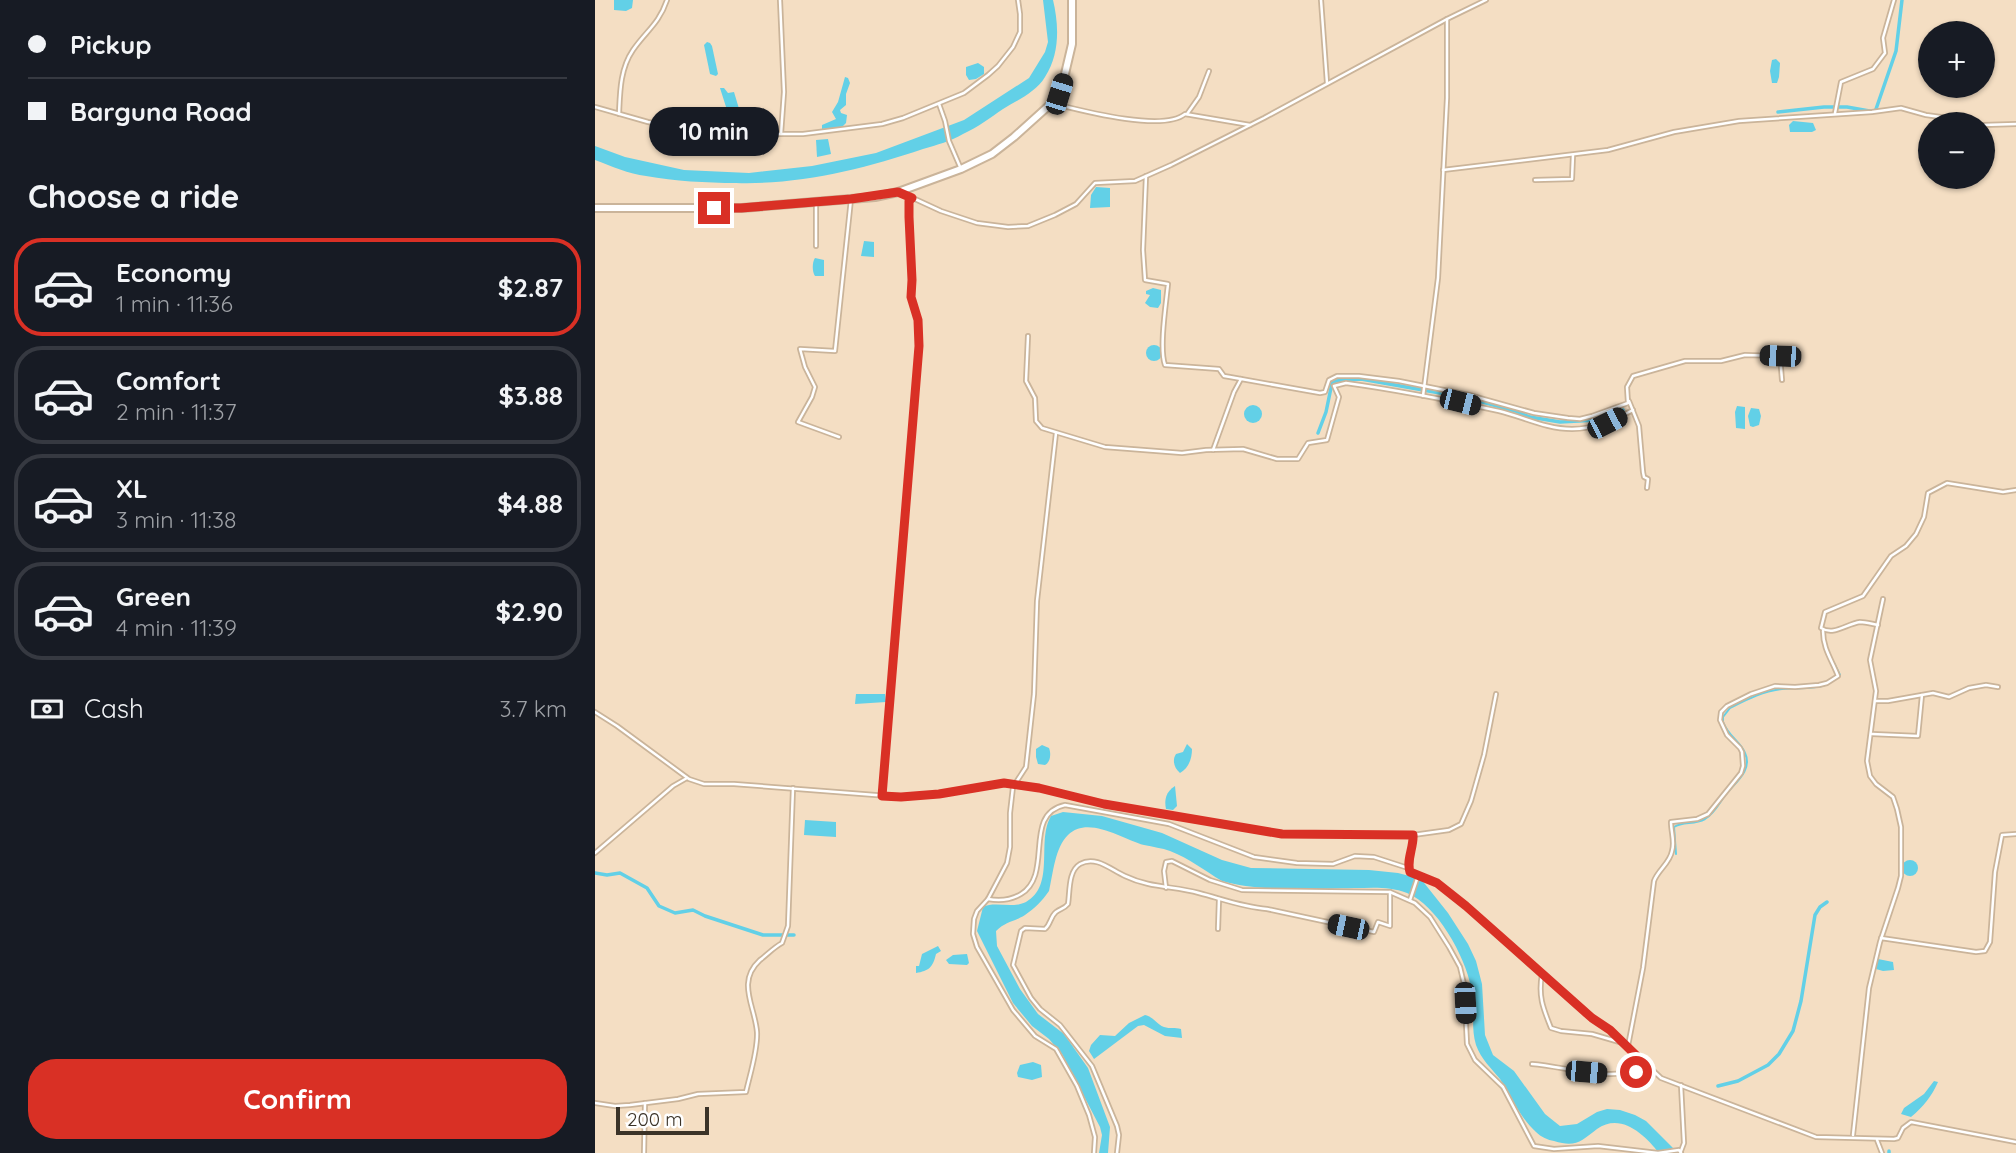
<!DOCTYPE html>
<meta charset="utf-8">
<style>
:root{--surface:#171b24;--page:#242831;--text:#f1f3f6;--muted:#9ea1a6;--line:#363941;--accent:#d93025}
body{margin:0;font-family:Quicksand,sans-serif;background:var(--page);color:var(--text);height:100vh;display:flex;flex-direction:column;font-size:26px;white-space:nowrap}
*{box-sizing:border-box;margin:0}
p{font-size:23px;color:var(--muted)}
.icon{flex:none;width:38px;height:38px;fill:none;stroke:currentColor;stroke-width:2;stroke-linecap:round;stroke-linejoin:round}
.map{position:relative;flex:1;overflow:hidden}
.drawer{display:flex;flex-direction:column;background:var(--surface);width:595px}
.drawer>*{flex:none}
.top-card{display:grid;align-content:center;height:154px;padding:0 28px;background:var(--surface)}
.tools{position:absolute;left:1323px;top:21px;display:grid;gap:14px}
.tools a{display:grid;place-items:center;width:77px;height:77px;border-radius:50%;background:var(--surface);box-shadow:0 2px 5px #0004;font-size:35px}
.scale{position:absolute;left:21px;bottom:18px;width:93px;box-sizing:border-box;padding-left:7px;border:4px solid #3b3328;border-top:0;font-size:19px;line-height:24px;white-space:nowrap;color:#3b3328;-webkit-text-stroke:5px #fff;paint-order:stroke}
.end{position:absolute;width:32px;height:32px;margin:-16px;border:9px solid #d93025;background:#fff;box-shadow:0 0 0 4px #fff}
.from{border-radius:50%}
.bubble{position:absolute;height:49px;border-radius:24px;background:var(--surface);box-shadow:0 2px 5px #0004;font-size:23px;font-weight:700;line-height:49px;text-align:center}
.car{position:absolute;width:21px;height:42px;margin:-21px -10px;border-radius:9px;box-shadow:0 0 5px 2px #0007;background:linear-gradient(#222 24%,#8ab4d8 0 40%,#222 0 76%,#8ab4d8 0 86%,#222 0)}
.top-card b{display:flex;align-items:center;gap:24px;height:66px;font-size:26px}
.top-card b+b{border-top:2px solid var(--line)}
.top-card i{width:18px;height:18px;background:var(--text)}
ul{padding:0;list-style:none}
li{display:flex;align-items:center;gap:21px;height:98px;margin:0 14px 10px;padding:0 14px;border:4px solid var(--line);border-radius:28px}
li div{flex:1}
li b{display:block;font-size:26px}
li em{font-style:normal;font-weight:700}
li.on{border-color:var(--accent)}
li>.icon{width:63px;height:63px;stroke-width:1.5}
h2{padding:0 28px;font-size:32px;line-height:84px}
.pay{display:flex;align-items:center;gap:18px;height:77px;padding:0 28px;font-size:26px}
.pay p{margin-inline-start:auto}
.primary-button{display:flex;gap:14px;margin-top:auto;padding:14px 28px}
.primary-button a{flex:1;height:80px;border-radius:28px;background:var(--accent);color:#fff;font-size:28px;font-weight:700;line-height:80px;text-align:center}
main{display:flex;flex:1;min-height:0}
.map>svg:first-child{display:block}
.water{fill:#62d0e7}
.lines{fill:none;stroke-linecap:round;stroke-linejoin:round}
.stream{stroke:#62d0e7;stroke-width:2}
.canal{stroke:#62d0e7;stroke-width:3.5}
.street-casing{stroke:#cab49a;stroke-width:6}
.primary-casing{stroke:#cab49a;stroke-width:10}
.street{stroke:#fff;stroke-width:2.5}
.primary{stroke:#fff;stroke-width:6}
.route{stroke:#d93025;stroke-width:9}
</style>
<main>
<section class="drawer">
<div class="top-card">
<b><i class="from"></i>Pickup</b>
<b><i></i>Barguna Road</b>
</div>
<h2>Choose a ride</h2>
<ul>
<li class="on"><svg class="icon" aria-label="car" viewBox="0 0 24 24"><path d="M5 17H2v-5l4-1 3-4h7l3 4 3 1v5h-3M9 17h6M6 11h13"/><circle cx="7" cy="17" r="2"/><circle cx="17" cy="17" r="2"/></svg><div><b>Economy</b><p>1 min · 11:36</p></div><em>$2.87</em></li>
<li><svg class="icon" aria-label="car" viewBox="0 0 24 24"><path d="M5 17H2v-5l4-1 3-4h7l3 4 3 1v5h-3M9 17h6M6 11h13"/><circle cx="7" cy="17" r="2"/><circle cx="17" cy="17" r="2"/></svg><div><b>Comfort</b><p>2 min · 11:37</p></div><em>$3.88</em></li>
<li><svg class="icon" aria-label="car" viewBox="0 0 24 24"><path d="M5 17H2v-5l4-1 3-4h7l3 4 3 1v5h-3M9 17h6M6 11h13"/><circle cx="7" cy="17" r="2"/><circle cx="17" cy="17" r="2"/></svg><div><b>XL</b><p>3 min · 11:38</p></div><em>$4.88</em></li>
<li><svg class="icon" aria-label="car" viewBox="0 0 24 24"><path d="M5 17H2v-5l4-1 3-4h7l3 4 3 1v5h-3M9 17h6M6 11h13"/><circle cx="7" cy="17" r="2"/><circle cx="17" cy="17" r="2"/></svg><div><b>Green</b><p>4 min · 11:39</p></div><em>$2.90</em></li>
</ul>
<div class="pay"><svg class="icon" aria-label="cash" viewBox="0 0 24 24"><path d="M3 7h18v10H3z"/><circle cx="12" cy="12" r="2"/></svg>Cash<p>3.7 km</p></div>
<div class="primary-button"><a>Confirm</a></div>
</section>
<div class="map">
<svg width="1421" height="1153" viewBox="0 0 1421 1153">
<rect width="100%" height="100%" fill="#f4dec3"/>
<!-- water -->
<g class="water">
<polygon points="19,0 38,0 37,8 31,11 19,10"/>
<path d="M448,0h10c6,25 7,54 -8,77 -9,15 -27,23 -42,32 -13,9 -25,18 -40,25 -12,7 -26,11 -40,15 -59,20 -124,36 -187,34 -30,0 -61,-2 -90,-7 -17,-2 -35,-10 -51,-16v-14l30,11 59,13 65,3 63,-7 64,-13 88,-33 65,-42 16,-26 3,-10z"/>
<polygon points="112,42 115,43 117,46 123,74 121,76 115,74 109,45"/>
<polygon points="1181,59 1185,63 1184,77 1182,83 1177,83 1175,71 1177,60"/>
<polygon points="383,63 389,67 389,74 381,79 374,80 371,75 371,67"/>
<polygon points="250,77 253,78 255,83 251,94 251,105 245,110 246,113 252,115 251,123 247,127 227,129 227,125 241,119 237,112 243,102"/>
<polygon points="125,88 129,88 133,93 139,92 145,112 140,118 141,133 130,130 132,110"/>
<polygon points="1198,121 1218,123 1221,130 1217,132 1195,132 1194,125"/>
<polygon points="233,139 236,154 222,157 221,140"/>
<polygon points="501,187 515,188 515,207 495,208 496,195"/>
<polygon points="269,241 279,242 279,257 266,256"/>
<path d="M220,258l9,2v16h-9c-3,-4 -3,-14 0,-18z"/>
<polygon points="558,288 566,290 566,303 563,308 555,307 550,303 555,295 551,294 551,291"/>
<circle cx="559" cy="353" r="8"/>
<circle cx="658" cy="414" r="9"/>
<polygon points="1142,406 1150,407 1150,429 1141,428 1140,412"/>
<polygon points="1156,408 1164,409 1166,416 1164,425 1158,427 1155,426 1153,416"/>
<polygon points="261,694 290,694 291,702 260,704"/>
<path d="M592,744l5,5c0,9 -3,19 -12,24 -6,-5 -8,-13 -4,-19l7,-2z"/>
<path d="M447,745l7,3c2,5 2,14 -4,17l-7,-1 -2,-7v-8z"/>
<path d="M580,786l2,20 -4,4 -7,-1c-2,-10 0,-17 9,-23z"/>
<path d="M468,812l39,4 60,17 60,27 29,8 118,2 29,3 23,6 27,34 20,31 8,17 6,23 3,51 8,20 21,16 31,43 15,12 17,-2 20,-12 10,-3 13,1 15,5 11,6 32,32h-19c-14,-18 -38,-41 -62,-24 -16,12 -21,19 -43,12 -6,-1 -13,-4 -18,-9 -16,-14 -24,-35 -36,-53 -9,-11 -19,-20 -24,-34 -6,-20 0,-39 -5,-58 -6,-31 -34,-82 -64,-94 -18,-7 -35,-5 -53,-5 -39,1 -95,4 -132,-7 -17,-10 -33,-23 -52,-30 -8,-3 -17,-4 -26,-6 -22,-6 -56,-30 -76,-10 -13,12 -15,39 -19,56 -6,9 -15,18 -24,24 -11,7 -19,6 -29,16l1,15 23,43 18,25 26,20 24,34 22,59 -2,26h-9l3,-18 -2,-8 -38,-73 -13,-15 -17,-13 -19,-23 -36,-72 6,-24c12,-6 29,2 43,-5 30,-17 10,-61 25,-86z"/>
<polygon points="210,820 241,822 241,837 209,835"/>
<circle cx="1315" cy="868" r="8"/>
<path d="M343,946l3,5 -5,3c-3,13 -7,17 -20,19v-7h3l3,-12z"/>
<polygon points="372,954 374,963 372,965 354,964 351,960 358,955"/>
<polygon points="1283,959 1298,962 1299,970 1288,971 1281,969"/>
<path d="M550,1015c9,2 11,9 19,12 6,2 11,0 17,2l1,9 -17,-2 -21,-11 -6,1 -44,33 -5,-8 2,-6 9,-10 15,1 14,-13z"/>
<polygon points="438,1062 446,1065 447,1077 437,1080 423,1077 422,1073 425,1065"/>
<path d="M1339,1081l4,1c-6,14 -15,25 -27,35l-10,-3 3,-6 20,-14z"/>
</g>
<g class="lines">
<!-- stream -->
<g class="stream">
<polyline points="1235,682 1245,675 1239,663"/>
<path d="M1081,854l-2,-27c9,-6 20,-2 31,-8 10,-6 14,-16 21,-25 9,-11 27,-24 19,-41 -5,-12 -16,-16 -22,-31v-5l7,-9c16,-8 33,-17 52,-19 15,-2 29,1 43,-4"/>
</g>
<!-- canal -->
<g class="canal">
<polyline points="1183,112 1229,107 1252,107 1280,112 1301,51 1307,0"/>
<polyline points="723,433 731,412 737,383 741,381 766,379 873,398 920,411 935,417 965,422 1002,420 1028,410"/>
<polyline points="0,873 12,875 25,873 52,888 64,906 80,913 98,910 110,916 168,935 199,935"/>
<polyline points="1123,1086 1143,1081 1173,1065 1184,1054 1198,1031 1206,1001 1220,915 1225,907 1232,902"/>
<polyline points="1294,1151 1294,1153"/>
</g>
<!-- street casing -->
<g class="street-casing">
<g id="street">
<polyline points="185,0 189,92 186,134"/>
<polyline points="726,0 732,83"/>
<polyline points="344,104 350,121 354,141 366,169"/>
<path d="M460,104c28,7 108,28 130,10l65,11"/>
<polyline points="0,107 53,122 127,134 208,134 287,124 308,118 369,93 393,75 403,66 418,47 425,32 425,14 423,0"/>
<polyline points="1240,113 1246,82 1278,69 1290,53 1288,38 1299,0"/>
<path d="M24,114c1,-22 1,-45 14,-64 13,-19 26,-26 34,-50"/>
<polyline points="592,114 604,97 614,71"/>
<polyline points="1388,125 1421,124"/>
<polyline points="848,170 1013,150 1079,132 1144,121 1277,112 1306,108 1331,115 1375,121 1379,124"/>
<path d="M551,176l-3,74 2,30 23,4c-2,20 -9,64 -3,81l54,4 5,7 6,1 90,16 5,-1 4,-12 8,-4h22l40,5 70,14 65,18 34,5 12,1 12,-3 36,-13 -1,-16 6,-11 52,-15h36l24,-6 35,1 2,24"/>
<polyline points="940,180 977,179 978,155"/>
<polyline points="307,193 346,211 382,223 413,227 433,226 460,215 481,204 500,183 540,181 576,165 669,118 852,19 891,0"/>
<polyline points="221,202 221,246"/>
<path d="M433,336l-2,45 9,17 1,23 6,7 63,19 77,6 24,-3 37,-1 34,10h21l10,-16 19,-3 12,-43 -5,-11 12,-3c51,7 102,17 153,28 25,6 47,18 73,18 22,0 42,-9 61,-19"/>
<polyline points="828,396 843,278 852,98 852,19"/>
<polyline points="1034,401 1044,426 1048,472 1049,477 1053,479 1052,488"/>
<polyline points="461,433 442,601 439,694 431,767 418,787 415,813 415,847 412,863 393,899 382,911 379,919 378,934 382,947 418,1010 440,1036 461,1049 482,1086 494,1115 500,1137 499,1153"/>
<polyline points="244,437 203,422 217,397 220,387 210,367 205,349 240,351 256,199"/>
<polyline points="618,450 639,392 646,379"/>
<path d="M1283,625c-6,-1 -12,-3 -18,-3 -14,2 -26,14 -39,6l4,-16 38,-16 28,-40 15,-10 10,-12 8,-17 4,-24 19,-10 56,9 13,-2"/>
<polyline points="1280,701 1293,701 1338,693 1354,697 1374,688 1391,685 1403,687"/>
<path d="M0,712l22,14 72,53 15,5h30l167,13 38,-3 65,-11 35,5 65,16 178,30 131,1c1,12 -7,25 -3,36l27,12 29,23 126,112 18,12 51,48 155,59 78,2 4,-1 5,-10 8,-6 105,20"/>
<polyline points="1277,734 1323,736 1327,695"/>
<polyline points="287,796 324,346 323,320 316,297 317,280 314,201 317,198"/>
<polyline points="818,835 854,830 866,824 876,801 889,755 901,694"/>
<polyline points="0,853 78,786 92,778"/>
<polyline points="571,888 569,871 571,862 577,861 615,880 647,890 795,892 820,903 835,917 854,947 865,967 869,984 872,1044 880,1060 908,1087 939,1146 959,1149 1003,1146 1063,1153 1084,1150 1086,1153"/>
<path d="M393,899c11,2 23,1 33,-5 33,-20 1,-80 44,-89l104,19 85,33 43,6 36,1 22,-8 19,1 34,11"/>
<polyline points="815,900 823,876"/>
<polyline points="623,929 624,899"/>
<polyline points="1286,938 1381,952 1390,951 1395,942 1400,872 1407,835 1421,834"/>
<path d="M947,974c-4,22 1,34 9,54l10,3 31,3 31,9"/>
<path d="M1033,1046l15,-78 11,-87c4,-11 16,-18 18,-30 3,-9 -1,-19 -1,-29l26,-3 11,-5 33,-41 2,-7 -1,-14 -2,-4 -13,-13 -7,-15 1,-8 6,-6 24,-12 24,-8 20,1 24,-2 8,-2 11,-7c-6,-16 -15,-27 -15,-45"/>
<path d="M937,1064c37,3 80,19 116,3"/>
<path d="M0,1103l20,3 15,-1 48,-6 20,-5 48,-2c4,-18 12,-42 11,-60 -2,-26 -21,-50 3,-72 8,-6 13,-12 22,-17l6,-17 5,-138"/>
<polyline points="1258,1135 1274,988 1285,942 1303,888 1306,876 1306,827 1302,809 1298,797 1281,784 1275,776 1272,761 1281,691 1275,660 1288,599"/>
<polyline points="1282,1140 1287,1153"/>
<polyline points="1086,1151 1089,1143 1086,1085"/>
<polyline points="49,1153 50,1103"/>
<path d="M522,1153l2,-18 -2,-9 -25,-60 -32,-41 -20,-16 -9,-11 -18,-33 8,-34 4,-3 20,1c6,-5 5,-12 11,-17 5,-4 8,-3 12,-8 2,-12 0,-33 12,-40 16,-9 31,6 45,12 25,12 48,10 74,17 23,6 44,14 68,16l107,23 4,-10 12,4v-34"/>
</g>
</g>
<!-- primary casing -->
<g class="primary-casing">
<polyline id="primary" points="0,208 147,208 280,197 303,192 366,169 397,154 419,137 459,101 469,78 477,44 477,0"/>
</g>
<!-- street -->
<use href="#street" class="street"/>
<!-- primary -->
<use href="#primary" class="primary"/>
</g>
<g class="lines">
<!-- route -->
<path class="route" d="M119,208h27l110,-9 47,-7 14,6 -3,3v16l3,63 -1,17 7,23 1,26 -37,450 19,1 38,-3 65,-11 35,5 65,16 178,30 131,1c1,12 -7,25 -3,37l27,11 29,23 126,112 18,12 38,37 -12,5"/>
</g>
</svg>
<div class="tools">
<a>+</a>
<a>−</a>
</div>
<div class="scale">200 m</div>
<i class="end from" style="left:1041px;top:1072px"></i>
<i class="end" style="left:119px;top:208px"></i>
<div class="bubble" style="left:54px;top:107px;width:130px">10 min</div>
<i class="car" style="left:464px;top:94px;rotate:17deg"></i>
<i class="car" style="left:1185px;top:356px;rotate:272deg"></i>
<i class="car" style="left:865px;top:402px;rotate:104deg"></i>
<i class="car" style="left:1012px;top:423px;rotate:63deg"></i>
<i class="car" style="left:753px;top:927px;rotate:282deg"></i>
<i class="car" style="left:870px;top:1003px;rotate:177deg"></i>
<i class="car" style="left:991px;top:1072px;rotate:95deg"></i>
</div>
</main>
